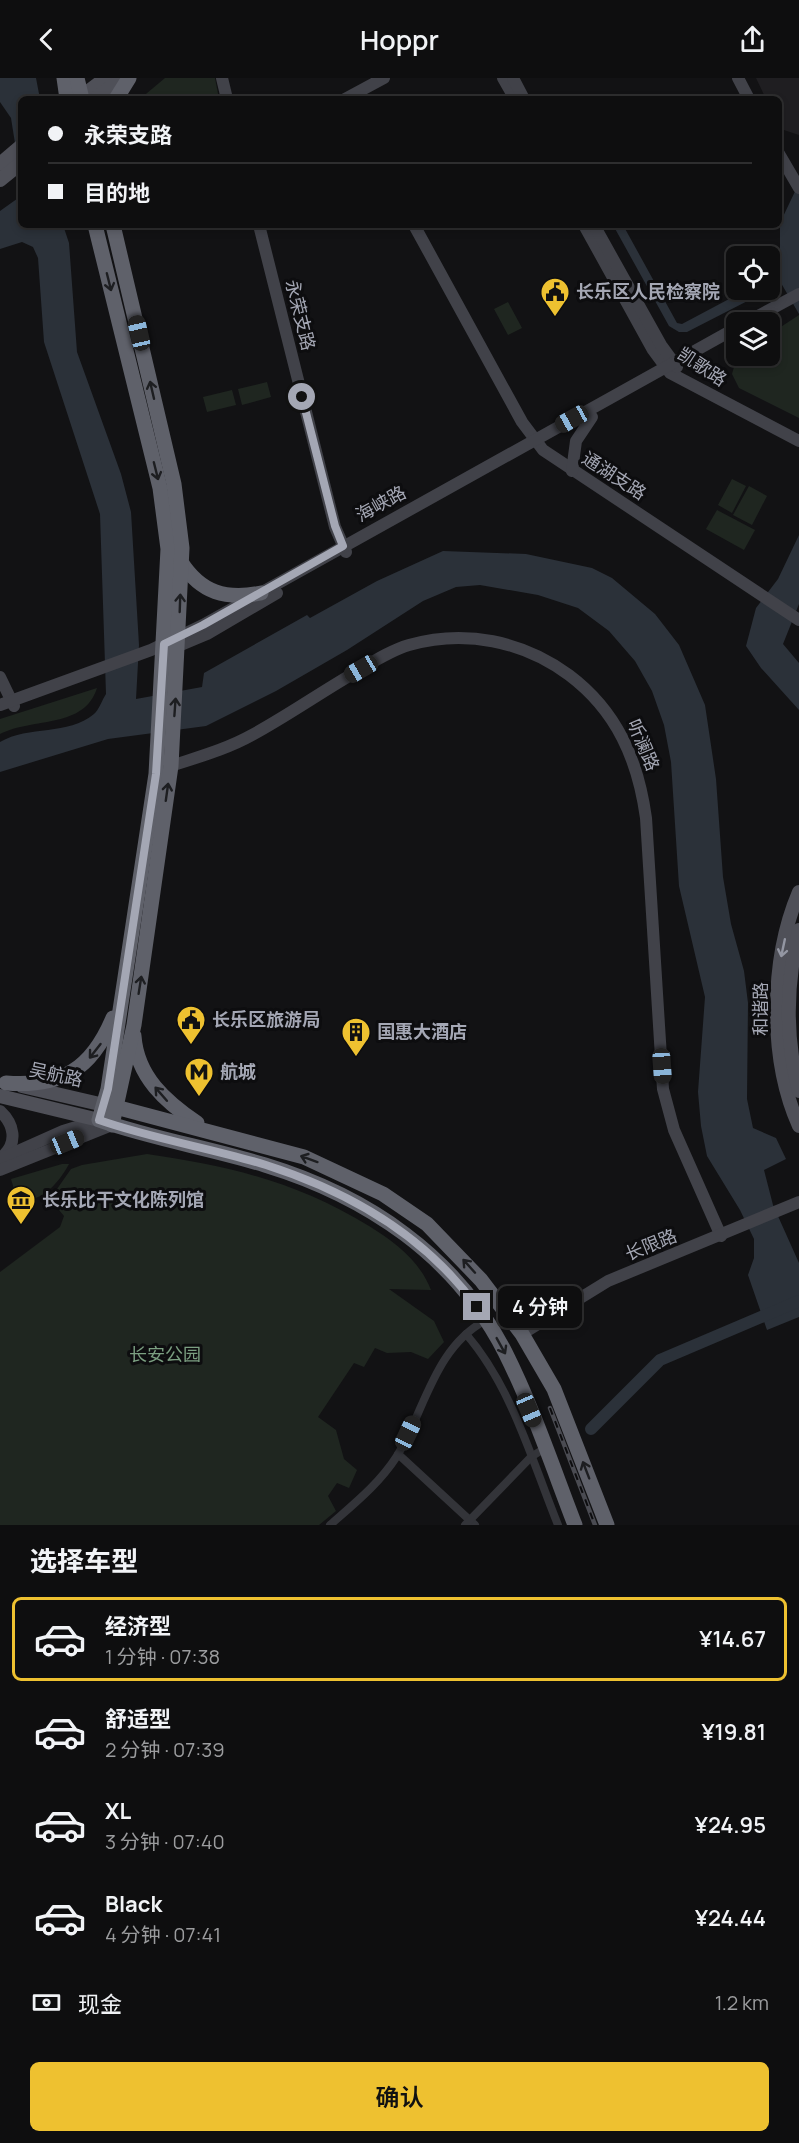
<!DOCTYPE html>
<html lang="zh">
<meta charset="utf-8">
<style>
:root{--surface:#0e0e0f;--page:#1c1c1d;--text:#f1f3f6;--muted:#9b9c9e;--line:#2e2e2f;--accent:#eec130}
body{margin:0;font-family:Manrope,"Noto Sans SC",sans-serif;background:var(--page);color:var(--text);height:100vh;display:flex;flex-direction:column;font-size:22px;white-space:nowrap}
*{box-sizing:border-box;margin:0}
p{font-size:20px;color:var(--muted)}
.icon{flex:none;width:33px;height:33px;fill:none;stroke:currentColor;stroke-width:2;stroke-linecap:round;stroke-linejoin:round}
.map{position:relative;height:1447px;overflow:hidden}
.panel{display:flex;flex-direction:column;background:var(--surface);flex:1}
.panel>*{flex:none}
.top-card{position:absolute;left:18px;top:18px;width:764px;height:132px;border-radius:9px;box-shadow:0 3px 9px #0003,0 0 0 2px var(--line);display:grid;align-content:center;height:132px;padding:0 30px;background:var(--surface)}
.buttons{position:absolute;left:726px;top:168px;display:grid;gap:12px}
.buttons a{display:grid;place-items:center;width:54px;height:54px;border-radius:9px;background:var(--surface);box-shadow:0 3px 9px #0003,0 0 0 2px var(--line);font-size:30px}
.end{position:absolute;width:27px;height:27px;margin:-14px;border:8px solid #a4a7b4;background:#111;box-shadow:0 0 0 3px #111}
.from{border-radius:50%}
.bubble{position:absolute;height:42px;border-radius:9px;background:var(--surface);box-shadow:0 3px 9px #0003,0 0 0 2px var(--line);font-size:20px;font-weight:600;line-height:42px;text-align:center}
.car{position:absolute;width:18px;height:36px;margin:-18px -9px;border-radius:8px;box-shadow:0 0 4px 2px #0007;background:linear-gradient(#222 24%,#8ab4d8 0 40%,#222 0 76%,#8ab4d8 0 86%,#222 0)}
.top-card b{display:flex;align-items:center;gap:21px;height:57px;font-size:22px}
.top-card b+b{border-top:2px solid var(--line)}
.top-card i{width:15px;height:15px;background:var(--text)}
ul{padding:0;list-style:none}
li{display:flex;align-items:center;gap:18px;height:84px;margin:0 12px 9px;padding:0 18px;border:3px solid transparent;border-radius:9px}
li div{flex:1}
li b{display:block;font-size:22px}
li em{font-style:normal;font-weight:600}
li.current{border-color:var(--accent)}
li>.icon{width:54px;height:54px;stroke-width:1.5}
h2{padding:0 30px;font-size:27px;line-height:72px}
.pay{display:flex;align-items:center;gap:15px;height:66px;padding:0 30px;font-size:22px}
.pay p{margin-inline-start:auto}
.cta{display:flex;gap:12px;margin-top:auto;padding:12px 30px}
.cta a{flex:1;height:69px;border-radius:9px;background:var(--accent);color:#111;font-size:24px;font-weight:600;line-height:69px;text-align:center}
header{display:flex;justify-content:space-between;align-items:center;height:78px;padding:0 30px;background:var(--surface);font-size:27px;font-weight:600}
.map>svg:first-child{display:block}
.built{fill:#1f1e21}
.green{fill:#1f2620}
.water{fill:#2b3139}
.lines{fill:none;stroke-linecap:round;stroke-linejoin:round}
.river{stroke:#2b3139;stroke-width:12}
.street{stroke:#333439;stroke-width:8}
.secondary{stroke:#414249;stroke-width:12}
.primary{stroke:#4f5058;stroke-width:14}
.highway{stroke:#5f616a;stroke-width:15}
.rail-casing{stroke:#4a4b52;stroke-width:4.5}
.rail{stroke:#0d0d0f;stroke-width:2;stroke-dasharray:7;stroke-linecap:butt}
.oneway{stroke:#1d1e21}
.oneway2{stroke:#9396a2}
.route{stroke:#a4a7b4;stroke-width:8}
.labels{text-anchor:middle;stroke-width:6;stroke-linejoin:round;paint-order:stroke}
.poi-label{font-size:18px;font-weight:bold;fill:#a4a7b4;stroke:#0d0d0f;text-anchor:start}
.street-label{font-size:18px;fill:#a4a7b4;stroke:#0d0d0f}
.park-label{font-size:18px;fill:#7b9f81;stroke:#0d0d0f}
</style>
<header><svg class="icon" aria-label="back" viewBox="0 0 24 24"><path d="M15 5l-7 7 7 7"/></svg>Hoppr<svg class="icon" aria-label="share" viewBox="0 0 24 24"><path d="M12 15V3M7 8l5-5 5 5M5 13v7h14v-7"/></svg></header>
<div class="map">
<svg width="799" height="1447" viewBox="0 0 799 1447">
<rect width="100%" height="100%" fill="#121214"/>
<!-- built -->
<polygon class="built" points="756,0 799,0 799,57 781,51 779,45 778,21 766,21"/>
<!-- green -->
<g class="green">
<polygon points="165,0 215,0 219,21 140,21"/>
<polygon points="508,224 522,250 508,257 494,231"/>
<polygon points="799,237 799,340 739,310 732,296 737,278 770,278 770,256"/>
<polygon points="267,304 271,319 242,327 238,311"/>
<polygon points="232,312 236,327 207,334 203,319"/>
<polygon points="732,401 746,408 732,435 718,427"/>
<polygon points="749,408 767,418 752,447 733,437"/>
<polygon points="717,432 755,452 744,472 706,451"/>
<path d="M97,610c-13,41 -63,29 -97,46v-15z"/>
<path d="M147,1076c83,12 150,28 222,72 27,17 50,34 62,64l-42,-1 45,32 10,21 -16,17 -17,-7 -24,1 -12,-5 -11,19 -10,-4 -36,54 18,13 8,29 13,11 -8,18 -12,-5 -9,13 8,15 -17,14h-319v-253l60,-45 4,-11 -14,-17 21,-30 11,-4z"/>
<path d="M62,1086h7c-7,13 -22,34 -39,35 -4,0 -10,-3 -14,-3l-5,-17z"/>
</g>
<!-- water -->
<g class="water">
<polygon points="0,0 36,0 40,21 21,21 21,103 11,40 0,24"/>
<polygon points="799,105 799,236 781,205 770,211 770,199 780,188 780,145"/>
<path d="M21,118v29h42l6,18 8,109 44,122 10,38 8,133 -3,54 66,-12 2,-14 103,-58 3,3 67,-37 66,-30 83,3 66,14 20,10 43,36 24,31 26,60 11,74 7,98 8,47 13,47 4,32 -1,96 6,29 23,10 10,21 -22,11 9,35 26,58v54l-32,13 -19,-55 6,-17v-19l-14,-29 -33,-54 -6,-30 -3,-34 7,-95 -26,-111 -8,-124 -7,-37 -12,-34 -17,-30 -26,-30 -31,-23 -40,-13 -58,-10 -24,2 -33,14 -76,49 -71,41 -70,35 -98,13 -108,33v-30c29,-17 68,-6 94,-28 5,-4 8,-14 12,-20l-6,-180 -56,-172 -6,-84 -5,-11 -11,-5 -22,7v-38z"/>
<polygon points="613,147 623,147 677,245 682,246 746,212 769,212 687,254 679,254 669,248"/>
<polygon points="799,457 799,526 783,566 799,585 799,632 761,590 746,568 756,530 778,501"/>
</g>
<g class="lines">
<!-- river -->
<polyline class="river" points="591,1351 660,1282 799,1223"/>
<!-- street -->
<g class="street">
<path d="M466,1256c46,53 66,127 92,191"/>
<polyline points="398,1376 475,1447"/>
<path d="M330,1447c25,-22 49,-41 67,-69 28,-46 37,-108 89,-136"/>
<polyline points="465,1447 531,1379 545,1370"/>
</g>
<!-- secondary -->
<g class="secondary">
<polyline points="222,0 227,21"/>
<polyline points="503,0 515,21"/>
<polyline points="513,0 524,21"/>
<polyline points="738,0 749,21"/>
<polyline points="345,21 384,0"/>
<polyline points="778,74 799,110"/>
<polyline points="259,147 335,449 346,474"/>
<polyline points="414,147 522,344 543,372 799,542"/>
<polyline points="584,147 653,272 670,295 799,363"/>
<polyline points="594,147 661,267 677,289"/>
<polyline points="747,244 799,216"/>
<polyline points="572,393 576,363 592,339"/>
<polyline points="176,569 207,556 277,515"/>
<polyline points="0,599 14,628"/>
<polyline points="0,627 151,572 203,547 736,250"/>
<path d="M171,688c27,-9 56,-17 81,-31 37,-20 72,-45 109,-66 15,-9 31,-19 48,-24 56,-16 114,-4 160,30 48,36 69,85 77,143l17,271 11,41 47,106"/>
<path d="M0,1033c14,13 18,31 3,45"/>
<polyline points="0,1081 63,1053 99,1042"/>
<polyline points="0,1092 112,1047"/>
<polyline points="522,1256 608,1203 799,1124"/>
</g>
<!-- primary -->
<g class="primary">
<polyline points="78,21 106,0"/>
<polyline points="95,21 123,0"/>
<polyline points="0,86 21,68"/>
<polyline points="0,102 21,85"/>
<path d="M799,814c-29,68 -30,167 0,234"/>
<path d="M799,852c-13,53 -14,108 0,161"/>
<polyline points="22,1008 104,1027"/>
<polyline points="0,1018 99,1042"/>
</g>
<!-- highway -->
<g class="highway">
<polyline points="64,0 67,21"/>
<polyline points="77,0 82,21"/>
<polyline points="116,21 129,0"/>
<path d="M95,147l65,263 8,61 -12,225 -48,315 -9,31c54,19 111,28 166,45 102,31 191,91 240,187 28,56 48,116 70,173"/>
<path d="M181,484c20,31 45,38 80,31"/>
<path d="M134,958c3,41 32,66 63,87"/>
<path d="M6,1005c56,4 85,-13 107,-65"/>
<polyline points="108,1027 304,1079 383,1116 427,1146 481,1202 522,1256 554,1311 607,1447"/>
<polyline points="112,1047 134,947 171,688 182,470 174,406 113,147"/>
</g>
<!-- rail casing -->
<g class="rail-casing">
<polyline id="rail" points="550,1330 595,1447"/>
</g>
<!-- rail -->
<use href="#rail" class="rail"/>
</g>
<!-- one-way arrows -->
<defs><path id="oneway-shaft" d="M-6 0H5M1.5-3L5.5 0L1.5 3" fill="none" stroke-width="1.6" stroke-linecap="round" stroke-linejoin="round" transform="scale(1.5)"/></defs>
<g class="oneway">
<use href="#oneway-shaft" transform="translate(109 204) rotate(76)"/>
<use href="#oneway-shaft" transform="translate(152 312) rotate(-103)"/>
<use href="#oneway-shaft" transform="translate(156 393) rotate(76)"/>
<use href="#oneway-shaft" transform="translate(180 525) rotate(-88)"/>
<use href="#oneway-shaft" transform="translate(175 629) rotate(-86)"/>
<use href="#oneway-shaft" transform="translate(167 714) rotate(-82)"/>
<use href="#oneway-shaft" transform="translate(140 907) rotate(-81)"/>
<use href="#oneway-shaft" transform="translate(95 973) rotate(128)"/>
<use href="#oneway-shaft" transform="translate(161 1016) rotate(-131)"/>
<use href="#oneway-shaft" transform="translate(309 1081) rotate(-160)"/>
<use href="#oneway-shaft" transform="translate(469 1188) rotate(-132)"/>
<use href="#oneway-shaft" transform="translate(501 1268) rotate(61)"/>
<use href="#oneway-shaft" transform="translate(586 1392) rotate(-111)"/>
</g>
<use class="oneway2" href="#oneway-shaft" transform="translate(783 870) rotate(102)"/>
<g class="lines">
<!-- route -->
<path class="route" d="M302,319l33,129 8,20 -140,79 -39,19 -8,130 -48,315 -9,31c54,19 112,28 167,45 84,27 159,70 211,142"/>
</g>
<!-- icons -->
<defs>
<g id="civic-pin" transform="scale(1.5)"><path d="M0 17L-7.5 6A9.5 9.5 0 1 1 7.5 6Z" fill="#eec130" stroke="#0d0d0f"/><path d="M-.6-6.5H3V-4.5H.6V-3L4-1V1h2V6H-6V1h2V-1L-.6-3ZM-1.2 2.5V6h2.4V2.5Z" fill="#111"/></g>
<g id="building-pin" transform="scale(1.5)"><path d="M0 17L-7.5 6A9.5 9.5 0 1 1 7.5 6Z" fill="#eec130" stroke="#0d0d0f"/><path d="M-4-6H4V6H1V3H-1V6H-4ZM-2.5-4.3h1.7v1.8h-1.7ZM.8-4.3h1.7v1.8H.8ZM-2.5-1h1.7V.8h-1.7ZM.8-1h1.7V.8H.8Z" fill="#111"/></g>
<g id="metro-pin" transform="scale(1.5)"><path d="M0 17L-7.5 6A9.5 9.5 0 1 1 7.5 6Z" fill="#eec130" stroke="#0d0d0f"/><path d="M-5.5 5V-5H-3L0 0L3-5H5.5V5H3V-.5L0 4L-3-.5V5Z" fill="#111"/></g>
<g id="museum-pin" transform="scale(1.5)"><path d="M0 17L-7.5 6A9.5 9.5 0 1 1 7.5 6Z" fill="#eec130" stroke="#0d0d0f"/><path d="M0-6L6-3V-2H-6V-3ZM-5-1h2V3h-2ZM-1-1h2V3h-2ZM3-1h2V3H3ZM-6 4H6V6H-6Z" fill="#111"/></g>
</defs>
<g fill-rule="evenodd">
<use href="#civic-pin" x="555" y="214"/>
<use href="#civic-pin" x="191" y="942"/>
<use href="#building-pin" x="356" y="954"/>
<use href="#metro-pin" x="199" y="994"/>
<use href="#museum-pin" x="21" y="1122"/>
</g>
<g class="labels">
<!-- poi labels -->
<g class="poi-label">
<text x="576" y="220">长乐区人民检察院</text>
<text x="212" y="948">长乐区旅游局</text>
<text x="377" y="960">国惠大酒店</text>
<text x="220" y="1000">航城</text>
<text x="42" y="1128">长乐比干文化陈列馆</text>
</g>
<!-- street labels -->
<g class="street-label">
<text transform="translate(300 237) rotate(76)" y="6">永荣支路</text>
<text transform="translate(702 289) rotate(33)" y="6">凯歌路</text>
<text transform="translate(614 398) rotate(33)" y="6">通湖支路</text>
<text transform="translate(381 426) rotate(-29)" y="6">海峡路</text>
<text transform="translate(643 667) rotate(67)" y="6">听澜路</text>
<text transform="translate(761 931) rotate(-90)" y="6">和谐路</text>
<text transform="translate(56 997) rotate(12)" y="6">吴航路</text>
<text transform="translate(651 1167) rotate(-22)" y="6">长限路</text>
</g>
<!-- park labels -->
<g class="park-label">
<text x="165" y="1283">长安公园</text>
</g>
</g>
</svg>
<div class="buttons">
<a><svg class="icon" aria-label="locate" viewBox="0 0 24 24"><circle cx="12" cy="12" r="6"/><path d="M12 2v4M12 18v4M2 12h4M18 12h4"/></svg></a>
<a><svg class="icon" aria-label="layers" viewBox="0 0 24 24"><path d="M12 4l9 5-9 5-9-5zM3 14l9 5 9-5"/></svg></a>
</div>
<i class="end from" style="left:302px;top:319px"></i>
<i class="end" style="left:477px;top:1229px"></i>
<div class="bubble" style="left:498px;top:1208px;width:84px">4 分钟</div>
<i class="car" style="left:139px;top:255px;rotate:347deg"></i>
<i class="car" style="left:572px;top:341px;rotate:241deg"></i>
<i class="car" style="left:361px;top:591px;rotate:240deg"></i>
<i class="car" style="left:662px;top:988px;rotate:176deg"></i>
<i class="car" style="left:67px;top:1064px;rotate:68deg"></i>
<i class="car" style="left:529px;top:1332px;rotate:157deg"></i>
<i class="car" style="left:408px;top:1355px;rotate:25deg"></i>
<div class="top-card">
<b><i class="from"></i>永荣支路</b>
<b><i></i>目的地</b>
</div>
</div>
<section class="panel">
<h2>选择车型</h2>
<ul>
<li class="current"><svg class="icon" aria-label="car" viewBox="0 0 24 24"><path d="M5 17H2v-5l4-1 3-4h7l3 4 3 1v5h-3M9 17h6M6 11h13"/><circle cx="7" cy="17" r="2"/><circle cx="17" cy="17" r="2"/></svg><div><b>经济型</b><p>1 分钟 · 07:38</p></div><em>¥14.67</em></li>
<li><svg class="icon" aria-label="car" viewBox="0 0 24 24"><path d="M5 17H2v-5l4-1 3-4h7l3 4 3 1v5h-3M9 17h6M6 11h13"/><circle cx="7" cy="17" r="2"/><circle cx="17" cy="17" r="2"/></svg><div><b>舒适型</b><p>2 分钟 · 07:39</p></div><em>¥19.81</em></li>
<li><svg class="icon" aria-label="car" viewBox="0 0 24 24"><path d="M5 17H2v-5l4-1 3-4h7l3 4 3 1v5h-3M9 17h6M6 11h13"/><circle cx="7" cy="17" r="2"/><circle cx="17" cy="17" r="2"/></svg><div><b>XL</b><p>3 分钟 · 07:40</p></div><em>¥24.95</em></li>
<li><svg class="icon" aria-label="car" viewBox="0 0 24 24"><path d="M5 17H2v-5l4-1 3-4h7l3 4 3 1v5h-3M9 17h6M6 11h13"/><circle cx="7" cy="17" r="2"/><circle cx="17" cy="17" r="2"/></svg><div><b>Black</b><p>4 分钟 · 07:41</p></div><em>¥24.44</em></li>
</ul>
<div class="pay"><svg class="icon" aria-label="cash" viewBox="0 0 24 24"><path d="M3 7h18v10H3z"/><circle cx="12" cy="12" r="2"/></svg>现金<p>1.2 km</p></div>
<div class="cta"><a>确认</a></div>
</section>
